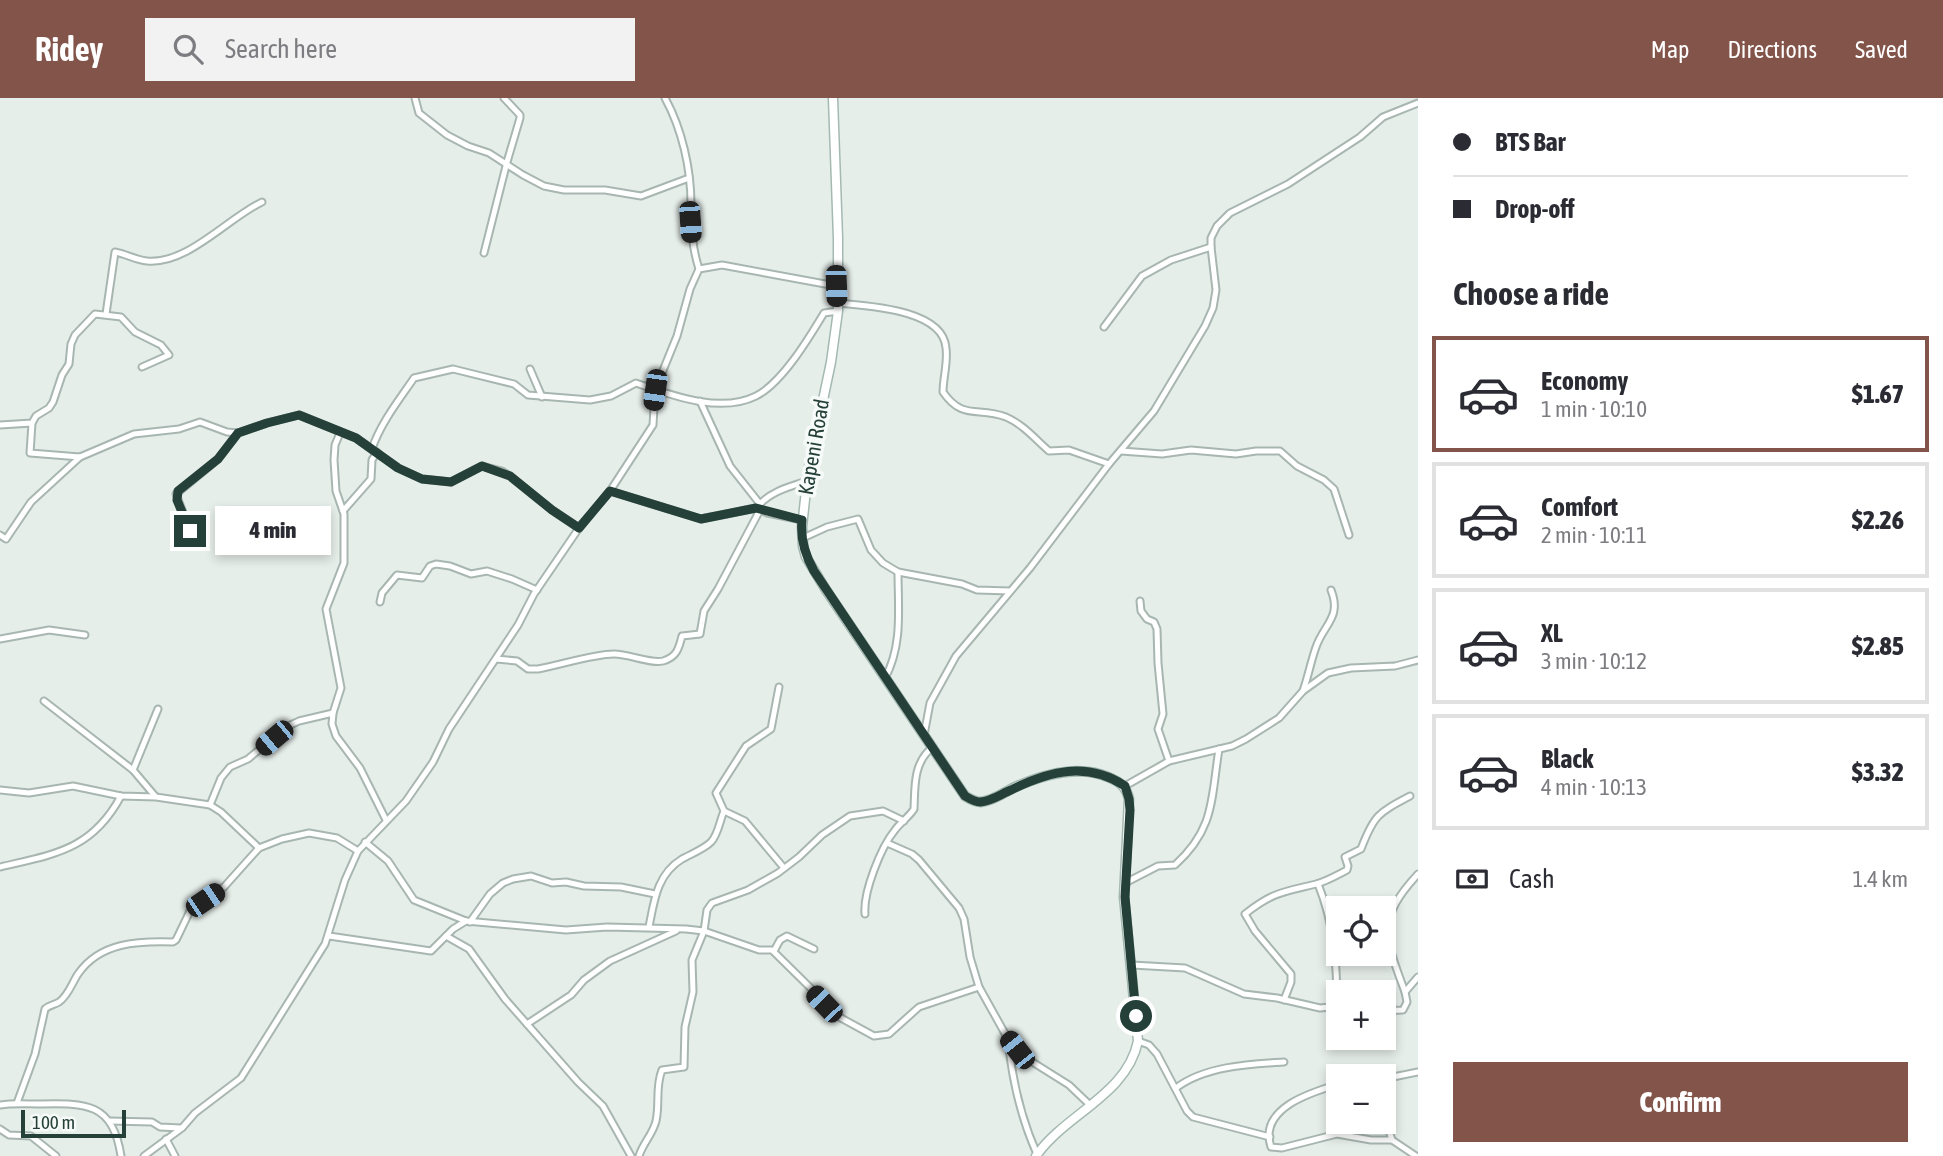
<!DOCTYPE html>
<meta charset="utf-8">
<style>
:root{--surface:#fff;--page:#f2f2f3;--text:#2b2b33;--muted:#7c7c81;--line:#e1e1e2;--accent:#82544a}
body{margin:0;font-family:"Asap Condensed",sans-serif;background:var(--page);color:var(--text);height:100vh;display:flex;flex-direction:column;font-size:26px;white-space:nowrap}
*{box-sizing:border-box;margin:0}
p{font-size:23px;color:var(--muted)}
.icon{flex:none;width:38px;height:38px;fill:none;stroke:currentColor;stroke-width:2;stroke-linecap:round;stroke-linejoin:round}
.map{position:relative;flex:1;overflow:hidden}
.details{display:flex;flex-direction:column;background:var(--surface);width:525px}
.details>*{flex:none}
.hud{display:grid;align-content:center;height:154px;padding:0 35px;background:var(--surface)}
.tools{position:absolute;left:1326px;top:798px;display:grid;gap:14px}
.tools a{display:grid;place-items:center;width:70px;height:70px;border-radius:0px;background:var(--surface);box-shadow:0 4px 10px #0003;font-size:35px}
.scale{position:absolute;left:21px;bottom:18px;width:105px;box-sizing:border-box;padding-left:7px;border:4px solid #254038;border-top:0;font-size:19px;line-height:24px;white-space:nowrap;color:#254038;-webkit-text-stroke:5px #f6faf8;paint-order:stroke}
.end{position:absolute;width:32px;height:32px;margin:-16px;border:9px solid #254038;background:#fff;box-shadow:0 0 0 4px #fff}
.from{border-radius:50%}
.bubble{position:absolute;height:49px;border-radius:0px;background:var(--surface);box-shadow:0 4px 10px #0003;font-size:23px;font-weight:800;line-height:49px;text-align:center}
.car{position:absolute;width:21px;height:42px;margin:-21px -10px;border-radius:9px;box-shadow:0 0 5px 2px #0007;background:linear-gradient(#222 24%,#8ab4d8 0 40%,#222 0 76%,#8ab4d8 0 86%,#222 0)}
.hud b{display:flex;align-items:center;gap:24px;height:66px;font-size:26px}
.hud b+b{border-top:2px solid var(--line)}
.hud i{width:18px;height:18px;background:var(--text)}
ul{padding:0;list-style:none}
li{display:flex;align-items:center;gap:21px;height:116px;margin:0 14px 10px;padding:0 21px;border:4px solid var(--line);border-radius:0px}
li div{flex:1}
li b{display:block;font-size:26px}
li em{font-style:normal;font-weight:800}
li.active{border-color:var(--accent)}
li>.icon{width:63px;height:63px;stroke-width:1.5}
h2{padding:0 35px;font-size:32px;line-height:84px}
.pay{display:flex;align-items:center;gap:18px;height:77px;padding:0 35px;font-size:26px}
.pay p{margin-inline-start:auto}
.button{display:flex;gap:14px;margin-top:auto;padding:14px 35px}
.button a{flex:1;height:80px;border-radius:0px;background:var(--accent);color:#fff;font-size:28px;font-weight:800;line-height:80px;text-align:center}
header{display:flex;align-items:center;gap:42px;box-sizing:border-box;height:98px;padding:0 35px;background:var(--accent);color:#fff}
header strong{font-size:33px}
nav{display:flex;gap:38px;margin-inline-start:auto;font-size:24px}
.search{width:490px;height:63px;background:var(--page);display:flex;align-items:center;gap:18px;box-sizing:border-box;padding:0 24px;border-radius:0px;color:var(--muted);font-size:26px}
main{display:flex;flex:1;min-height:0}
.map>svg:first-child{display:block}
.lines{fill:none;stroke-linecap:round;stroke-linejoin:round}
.street-casing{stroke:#a8b6b1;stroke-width:9}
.secondary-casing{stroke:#a4b9b2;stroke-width:11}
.street{stroke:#fff;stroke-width:5}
.secondary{stroke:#fff;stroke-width:8}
.route{stroke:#254038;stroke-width:9}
.labels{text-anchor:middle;stroke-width:7;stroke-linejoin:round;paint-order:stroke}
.street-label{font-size:21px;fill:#254038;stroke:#f6faf8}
</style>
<header>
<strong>Ridey</strong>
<div class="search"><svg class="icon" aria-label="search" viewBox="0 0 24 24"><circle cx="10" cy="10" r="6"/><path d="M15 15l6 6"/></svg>Search here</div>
<nav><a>Map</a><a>Directions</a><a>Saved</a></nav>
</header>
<main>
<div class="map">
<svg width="1418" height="1058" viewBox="0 0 1418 1058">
<rect width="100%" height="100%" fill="#e6eeea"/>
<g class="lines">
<!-- street casing -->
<g class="street-casing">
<g id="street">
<polyline points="415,0 419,15 447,37 468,48 489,55 523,77 544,88 564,92 605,92 641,98 689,80"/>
<path d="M665,0c17,31 26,71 26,106 0,24 1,43 8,65"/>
<polyline points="484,155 507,64 520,20 520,17 504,0"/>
<path d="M837,205c30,3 106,6 109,45 2,15 -3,30 -3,44 20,29 35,14 63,25 18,8 29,22 43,34l20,-1 40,14"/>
<path d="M106,216l9,-62c11,2 21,8 32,9 40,4 81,-43 115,-59"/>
<polyline points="1104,229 1142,178 1171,162 1211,149"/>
<polyline points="530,271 542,299"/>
<polyline points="700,303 730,368 760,406"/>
<polyline points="32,325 30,355 80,359 134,336 179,331 200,324 227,334 238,335 267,325 299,317 356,340 398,370 422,381 451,384 482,368 502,373 510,378 552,412 579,430"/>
<polyline points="0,327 32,325 36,318 49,310 53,304 62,277 69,266 71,246 75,237 95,216 121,219 135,234 161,247 169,257 142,269"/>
<polyline points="340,335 335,347 334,362 336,393 344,416 344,465 326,511 341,590 333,615 332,626 336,638 360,670 386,722"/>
<path d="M372,351c8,-25 27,-49 42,-71l39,-9 61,15 14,11 62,5 21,-4 25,-13c35,12 84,31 120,13 26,-13 53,-58 68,-83l14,-2"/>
<polyline points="1121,353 1162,356 1191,352 1236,356 1256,353 1280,353 1297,368 1324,382 1334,391 1349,437"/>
<polyline points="610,393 701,421 756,410 767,415 802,422"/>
<path d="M758,408c13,-15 31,-19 49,-25"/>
<polyline points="343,413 371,381 372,362 377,354"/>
<polyline points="190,433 176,396 218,361 238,335"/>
<polyline points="0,437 6,441 31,404 80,359"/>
<polyline points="803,440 827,429 858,421 871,452 883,465 898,474 962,486 977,492 1010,493"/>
<polyline points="1140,503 1141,513 1147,521 1154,524 1157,531 1158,565 1163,616 1158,631 1169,663"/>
<polyline points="380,504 382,495 397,477 422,480 430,468 436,466 450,468 471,476 487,473 512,481 537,492"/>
<polyline points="0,541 49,532 85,537"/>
<path d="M496,561l21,2 11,8h10c23,-4 55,-15 76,-15 15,0 37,10 49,7 14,-4 16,-13 19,-25l18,-2 4,-23 14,-22 42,-79"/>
<path d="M885,580c18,-33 13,-70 13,-106"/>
<polyline points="779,589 771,631 746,648 716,695 724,713 745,723 784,770"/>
<path d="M1303,593c5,-14 8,-30 13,-44 8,-23 26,-30 15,-57"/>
<polyline points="44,603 133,672 155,698"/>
<polyline points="924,637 930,605 956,558 1030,470 1109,366 1154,313 1205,228 1213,210 1216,192 1211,149 1211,140 1217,128 1230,115 1288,86 1360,39 1383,19 1418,5"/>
<polyline points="133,672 158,611"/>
<polyline points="1125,688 1169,663 1232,648 1246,641 1279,620 1303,593 1328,575 1351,570 1395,568 1418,562"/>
<polyline points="0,692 29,695 73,688 121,698 156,699 210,707 221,714 259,750"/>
<polyline points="210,707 221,680 230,669 248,661 286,629 299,623 333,615"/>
<polyline points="365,744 388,763 414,802 466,823 566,832 607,829 686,831 704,833 759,852 772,852 841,920 874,938 889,936 919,909 979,889"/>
<polyline points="887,745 912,756 919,762 959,810 964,821 970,859 979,889 1008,941 1026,960 1069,987 1091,1008"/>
<path d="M0,769c55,-13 92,-17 121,-71"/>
<path d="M1125,785l33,-17 17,-1c40,-36 36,-66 44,-116"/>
<path d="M1318,786c16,39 19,80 19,122"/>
<path d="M865,816c-2,-22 16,-67 30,-84 6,-8 14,-13 19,-21 1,-22 -1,-47 19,-62"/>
<polyline points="470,824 490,796 503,785 513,781 531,778 552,785 566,784 584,788 621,789 655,796"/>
<path d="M649,829c5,-26 8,-53 33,-68 9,-5 22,-10 29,-17 7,-7 9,-22 13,-31"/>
<polyline points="329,838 431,853 453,831 466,823"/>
<polyline points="446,838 469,851 505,901 578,984 603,1008 631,1058"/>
<polyline points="774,853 780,842 787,838 814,851"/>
<polyline points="1335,857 1350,856"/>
<polyline points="1132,867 1185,870 1244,896 1277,900 1320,910 1339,908"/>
<path d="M1405,894c-20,-54 -29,-73 13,-118"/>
<path d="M1284,902l7,-18v-8l-36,-43 -10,-17c28,-22 38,-22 71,-30 11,-3 21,-9 31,-14l1,-4 -3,-9 16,-8c13,-34 17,-36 49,-53"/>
<polyline points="1384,913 1403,912 1407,904 1405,894 1418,879"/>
<polyline points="527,926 571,897 584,882 610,863 676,833"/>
<path d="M1008,941c4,41 12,77 29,115"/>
<polyline points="1138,943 1149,947 1157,956 1187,1013 1193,1019 1270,1039"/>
<polyline points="1384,983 1393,979 1418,974"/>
<path d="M1339,986c-27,8 -81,24 -68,63l11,1 55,-14 34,6h21l24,16"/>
<path d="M1176,990c29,-22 74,-24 108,-26"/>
<path d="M17,1005l18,-49 10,-45c4,-4 9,-4 14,-7 9,-6 13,-19 19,-28 22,-32 60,-33 95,-32l3,-2 14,-29 34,-24 35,-39 23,-9 27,-6 28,5 21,13"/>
<path d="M0,1007c13,-2 26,-1 39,-1 46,-1 74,-2 82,52"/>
<polyline points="1384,1017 1392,1042"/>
<polyline points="109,1023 152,1024 160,1029 181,1030"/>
<polyline points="0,1031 9,1037 31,1038 56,1058"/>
<polyline points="166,1041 175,1058"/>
<polyline points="144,1058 182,1030 195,1015 241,980 325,846 345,782 358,753 406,703 433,664 449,631 518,527 534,496 579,430 610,393 653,327 655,292 677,238 690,191 699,171 722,167 836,188"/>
<path d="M639,1058c4,-13 14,-22 17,-35 4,-17 -1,-34 6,-51l22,-3 1,-40 8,-35 -1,-32 12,-29 3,-21 5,-7 36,-13 30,-17 21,-16 23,-22 28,-19 33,-5 21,10"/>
</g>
</g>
<!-- secondary casing -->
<g class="secondary-casing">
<path id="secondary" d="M833,0l5,140v73l-7,51 -23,110 -6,55 1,19 3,11 20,33 139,206c5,3 10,6 16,6 11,-1 21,-8 30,-13 30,-14 66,-25 97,-12 12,5 18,9 21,22l-5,98 14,144c-11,54 -73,73 -102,115"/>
</g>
<!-- street -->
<use href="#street" class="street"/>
<!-- secondary -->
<use href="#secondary" class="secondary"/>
</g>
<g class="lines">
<!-- route -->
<path class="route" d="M190,433l-13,-31 1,-9 40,-32 20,-26 29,-10 32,-8 57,23 42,30 24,11 29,3 31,-16 28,10 42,34 27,18 31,-37 91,28 55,-11 46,12c-2,19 3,35 12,51l151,225c5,3 10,6 15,6 12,-1 21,-8 31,-12 38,-19 76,-29 114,-4l4,13 1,11 -5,87 11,119"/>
</g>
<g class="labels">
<!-- street labels -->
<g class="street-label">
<text transform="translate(814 349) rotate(-80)" y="7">Kapeni Road</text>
</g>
</g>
</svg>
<div class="tools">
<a><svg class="icon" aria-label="locate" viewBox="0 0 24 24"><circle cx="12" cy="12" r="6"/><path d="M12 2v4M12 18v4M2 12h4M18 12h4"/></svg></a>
<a>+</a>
<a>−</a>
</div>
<div class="scale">100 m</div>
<i class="end from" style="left:1136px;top:918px"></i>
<i class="end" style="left:190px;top:433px"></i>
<div class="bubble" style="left:215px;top:408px;width:116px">4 min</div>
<i class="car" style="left:690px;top:124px;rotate:176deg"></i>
<i class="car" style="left:836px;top:188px;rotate:178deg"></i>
<i class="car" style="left:655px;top:292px;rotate:188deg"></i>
<i class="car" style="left:274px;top:640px;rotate:230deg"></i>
<i class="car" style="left:205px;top:802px;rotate:56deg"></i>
<i class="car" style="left:824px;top:906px;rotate:316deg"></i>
<i class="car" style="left:1017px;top:952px;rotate:322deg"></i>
</div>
<section class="details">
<div class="hud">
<b><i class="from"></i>BTS Bar</b>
<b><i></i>Drop-off</b>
</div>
<h2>Choose a ride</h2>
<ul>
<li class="active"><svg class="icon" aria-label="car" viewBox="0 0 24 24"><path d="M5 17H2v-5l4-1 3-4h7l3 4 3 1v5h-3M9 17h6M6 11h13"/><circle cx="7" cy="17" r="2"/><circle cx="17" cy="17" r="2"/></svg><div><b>Economy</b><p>1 min · 10:10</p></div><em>$1.67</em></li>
<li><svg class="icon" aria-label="car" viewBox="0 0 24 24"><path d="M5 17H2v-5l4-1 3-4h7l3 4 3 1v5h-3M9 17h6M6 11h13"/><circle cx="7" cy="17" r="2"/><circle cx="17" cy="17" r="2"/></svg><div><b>Comfort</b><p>2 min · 10:11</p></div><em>$2.26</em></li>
<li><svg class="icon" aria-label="car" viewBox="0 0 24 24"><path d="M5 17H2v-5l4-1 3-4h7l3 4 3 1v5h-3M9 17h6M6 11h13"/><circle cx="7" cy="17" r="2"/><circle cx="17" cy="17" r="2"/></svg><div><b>XL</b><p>3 min · 10:12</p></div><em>$2.85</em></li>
<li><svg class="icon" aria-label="car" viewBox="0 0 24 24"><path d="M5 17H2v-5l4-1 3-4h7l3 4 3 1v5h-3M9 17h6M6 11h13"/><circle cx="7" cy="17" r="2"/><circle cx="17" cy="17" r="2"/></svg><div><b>Black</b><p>4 min · 10:13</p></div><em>$3.32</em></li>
</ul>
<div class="pay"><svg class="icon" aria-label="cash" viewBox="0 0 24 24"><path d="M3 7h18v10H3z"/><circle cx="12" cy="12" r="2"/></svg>Cash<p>1.4 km</p></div>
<div class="button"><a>Confirm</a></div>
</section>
</main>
